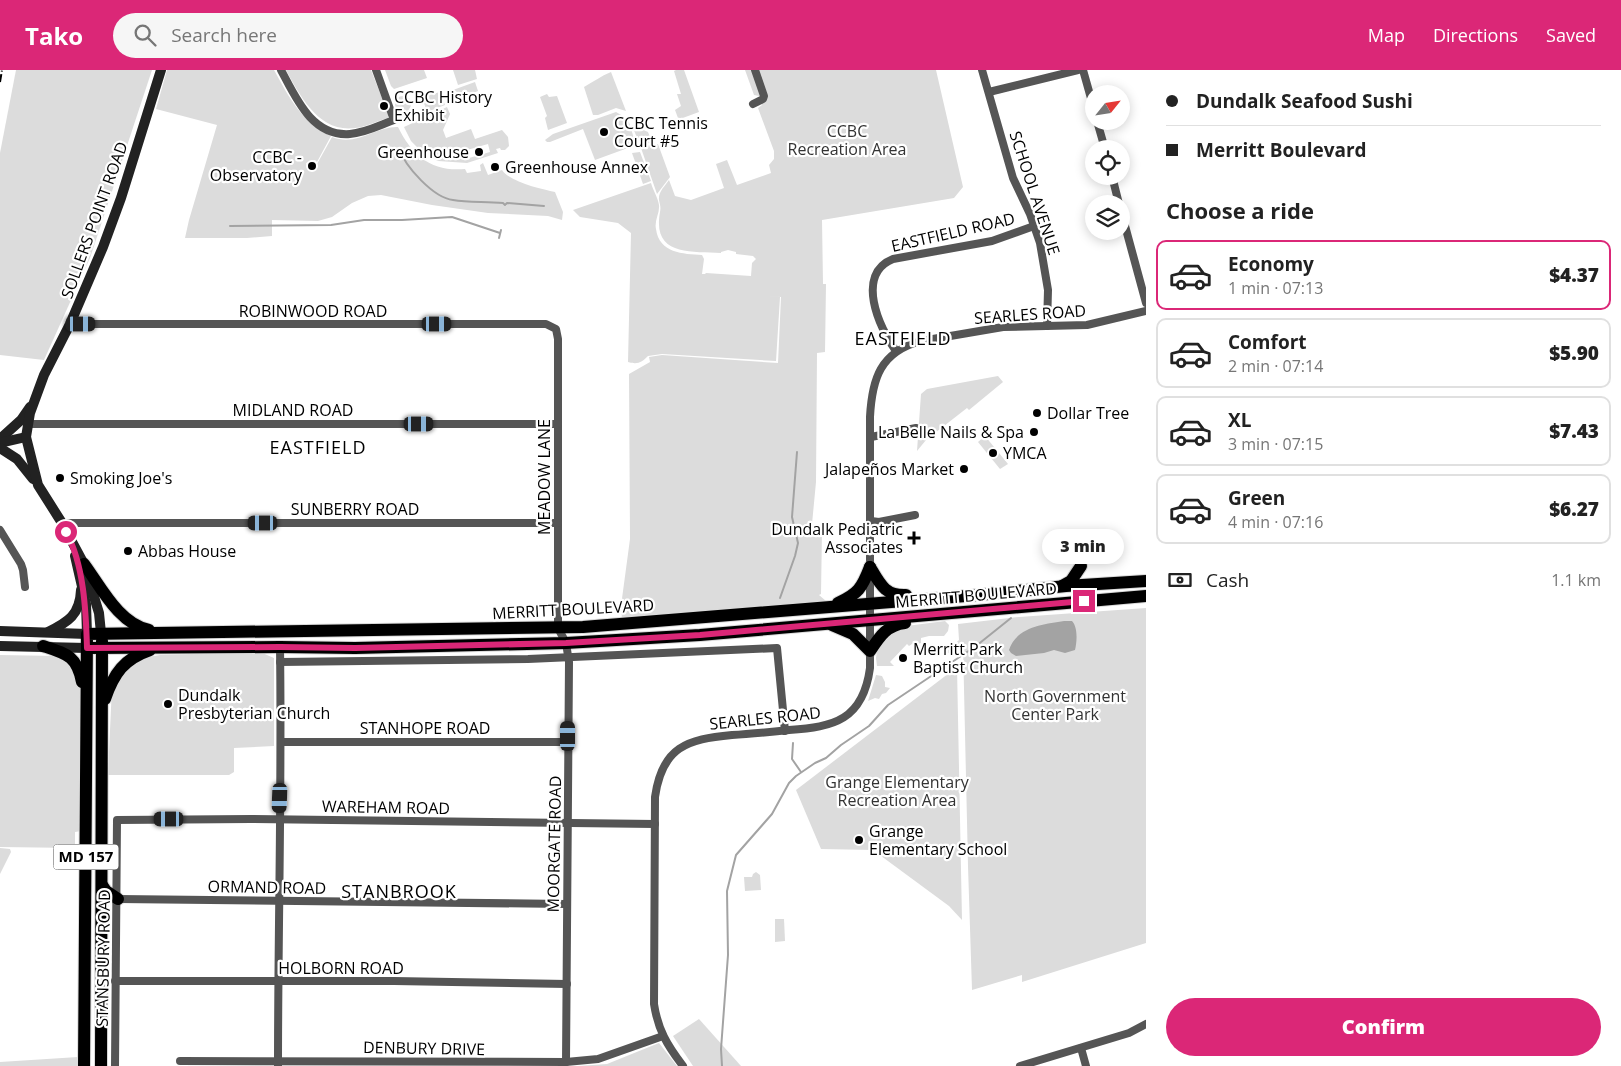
<!DOCTYPE html>
<meta charset="utf-8">
<style>
:root{--surface:#fff;--page:#f6f6f6;--text:#222;--muted:#767676;--line:#e0e0e0;--accent:#db2777}
body{margin:0;font-family:"Open Sans",sans-serif;background:var(--page);color:var(--text);height:100vh;display:flex;flex-direction:column;font-size:19px;white-space:nowrap}
*{box-sizing:border-box;margin:0}
p{font-size:16px;color:var(--muted)}
.icon{flex:none;width:28px;height:28px;fill:none;stroke:currentColor;stroke-width:2;stroke-linecap:round;stroke-linejoin:round}
.map{position:relative;flex:1;overflow:hidden}
.details{display:flex;flex-direction:column;background:var(--surface);width:475px}
.details>*{flex:none}
.hud{display:grid;align-content:center;height:110px;padding:0 20px;background:var(--surface)}
.needle{width:32px;rotate:60deg}
.tools{position:absolute;left:1085px;top:15px;display:grid;gap:10px}
.tools a{display:grid;place-items:center;width:45px;height:45px;border-radius:50%;background:var(--surface);box-shadow:0 2px 12px #0003;font-size:25px}
.end{position:absolute;width:22px;height:22px;margin:-11px;border:6px solid #db2777;background:#fff;box-shadow:0 0 0 2px #fff}
.from{border-radius:50%}
.bubble{position:absolute;height:35px;border-radius:18px;background:var(--surface);box-shadow:0 2px 12px #0003;font-size:16px;font-weight:800;line-height:35px;text-align:center}
.car{position:absolute;width:15px;height:30px;margin:-15px -8px;border-radius:6px;box-shadow:0 0 4px 1px #0007;background:linear-gradient(#222 24%,#8ab4d8 0 40%,#222 0 76%,#8ab4d8 0 86%,#222 0)}
.hud b{display:flex;align-items:center;gap:18px;height:48px;font-size:19px}
.hud b+b{border-top:1px solid var(--line)}
.hud i{width:12px;height:12px;background:var(--text)}
ul{padding:0;list-style:none}
li{display:flex;align-items:center;gap:15px;height:70px;margin:0 10px 8px;padding:0 10px;border:2px solid var(--line);border-radius:10px}
li div{flex:1}
li b{display:block;font-size:19px}
li em{font-style:normal;font-weight:800}
li.current{border-color:var(--accent)}
li>.icon{width:45px;height:45px;stroke-width:1.5}
h2{padding:0 20px;font-size:22px;line-height:60px}
.pay{display:flex;align-items:center;gap:12px;height:55px;padding:0 20px;font-size:19px}
.pay p{margin-inline-start:auto}
.action{display:flex;gap:10px;margin-top:auto;padding:10px 20px}
.action a{flex:1;height:58px;border-radius:30px;background:var(--accent);color:#fff;font-size:20px;font-weight:800;line-height:58px;text-align:center}
header{display:flex;align-items:center;gap:30px;box-sizing:border-box;height:70px;padding:0 25px;background:var(--accent);color:#fff}
header strong{font-size:24px}
nav{display:flex;gap:28px;margin-inline-start:auto;font-size:18px}
.search{width:350px;height:45px;background:var(--page);display:flex;align-items:center;gap:12px;box-sizing:border-box;padding:0 18px;border-radius:28px;color:var(--muted);font-size:19px}
main{display:flex;flex:1;min-height:0}
.map>svg:first-child{display:block}
.green{fill:#dcdcdc;fill-rule:evenodd}
.water{fill:#a3a3a3}
.lines{fill:none;stroke-linecap:round;stroke-linejoin:round}
.stream{stroke:#a3a3a3;stroke-width:2}
.primary-casing{stroke:#dbdbdb;stroke-width:14}
.street{stroke:#555;stroke-width:8}
.secondary{stroke:#222;stroke-width:10}
.primary{stroke:#000;stroke-width:12}
.rail{stroke:#000;stroke-width:2;stroke-dasharray:8 2.5 1 2.5;stroke-linecap:butt}
.route{stroke:#db2777;stroke-width:6}
.poi-dot{fill:#000;stroke:#fff;stroke-width:2}
.labels{text-anchor:middle;stroke-width:4.5;stroke-linejoin:round;paint-order:stroke}
.shield{fill:#fff;stroke:#4c4c4c;stroke-width:1}
.shield-label{font-size:15px;font-weight:bold;fill:#000}
.poi-label{font-size:16px;fill:#000;stroke:#fff;text-anchor:start}
.park-label{font-size:16px;fill:#333;stroke:#fff}
.street-label{font-size:16px;fill:#000;stroke:#fff}
.neighbourhood-label{font-size:18px;letter-spacing:1px;fill:#000;stroke:#fff}
</style>
<header>
<strong>Tako</strong>
<div class="search"><svg class="icon" aria-label="search" viewBox="0 0 24 24"><circle cx="10" cy="10" r="6"/><path d="M15 15l6 6"/></svg>Search here</div>
<nav><a>Map</a><a>Directions</a><a>Saved</a></nav>
</header>
<main>
<div class="map">
<svg width="1146" height="996" viewBox="0 0 1146 996">
<rect width="100%" height="100%" fill="#fff"/>
<!-- green -->
<g class="green">
<polygon points="16,0 152,0 90,188 44,290 0,285 0,83"/>
<path d="M167,0h107c15,27 28,53 57,66l-14,26 -2,-2 -9,3 3,8 9,-4 -1,-3 15,-27c25,10 44,-11 66,-10 14,29 34,45 67,42l2,4 14,-2 -1,-6 3,-2 5,12 14,-5c8,12 39,19 53,22l8,20 -1,8 -14,-4 -60,-3 -56,-8 -51,-10 -13,1 -16,7 -20,14 -14,4 -46,-1v16l-25,2h-62l4,-18 28,-95 -61,-16z"/>
<path d="M286,0h85l11,28h2l5,16 -1,4c-11,3 -22,9 -33,10 -36,5 -55,-32 -69,-58z"/>
<polygon points="385,0 424,0 427,8 394,19 391,16"/>
<polygon points="453,0 475,0 477,9 458,15"/>
<polygon points="676,0 684,0 699,42 661,56 660,55 678,48 675,40 681,36 677,24 681,24 674,1"/>
<path d="M745,0h191l27,117 -9,11 -132,22 1,64h3l-1,68 -8,1 -1,129 -4,42 10,6 -1,64 -2,1 7,6 -204,18 -1,-13 9,-67 -1,-165 21,-12 -1,-5 13,-2 116,8 3,-66 -56,-4 55,4 -4,64 -114,-7 -14,2c-6,6 -10,9 -20,6l3,-129 -13,-10 -38,-6 -7,-7 78,-27c2,7 7,15 8,22 1,8 -5,16 -3,24 3,24 27,25 46,26l2,4 -2,15h3l1,-1 45,3 1,-13 4,-4 -3,-3 -17,-2v-2l-8,-2 -7,2v1c-31,-2 -69,3 -61,-41 1,-5 0,-7 -1,-12 -1,-8 6,-14 10,-20l6,16 16,4 33,-12 -8,-24 11,-4 10,25 34,-12 -2,-8 5,-6v-8l-16,-43 4,-3 -3,-9 -5,-1z"/>
<path d="M611,2l15,39 -10,-3 -18,7h-5l-9,-28c9,-5 17,-11 27,-15z"/>
<polygon points="475,12 478,21 466,26 453,20"/>
<polygon points="440,22 445,35 427,42 422,27"/>
<polygon points="547,24 549,27 557,26 567,53 548,60 545,48 547,46 540,27"/>
<circle cx="403" cy="34" r="8"/>
<path d="M447,37l3,7 -7,16 3,8 25,-9 4,10 27,-9 6,7 1,9 -4,4h-4l-1,-2 -4,1 2,4 -31,10 -29,-2 -15,-8 -12,-12 -7,-14zM488,74l2,8 -21,6 -3,-4 1,-4z"/>
<polygon points="616,42 628,49 636,75 595,90 583,59 550,72 547,72 545,70 553,64"/>
<polygon points="632,55 648,62 652,72 640,76"/>
<polygon points="653,74 653,76 658,74 670,107 657,124 641,78"/>
<polygon points="640,82 651,111 643,114 632,83"/>
<polygon points="998,306 1003,312 969,340 967,338 926,370 917,381 921,324 927,319"/>
<polygon points="985,366 1008,394 1000,399 978,372"/>
<polygon points="1146,538 1146,873 1022,912 1022,905 972,920 968,796 963,574 947,584 946,582 959,570 958,554 1019,547"/>
<polygon points="945,551 949,555 948,561 944,566 929,566 921,568 921,573 914,575 912,574 909,576 907,574 890,592 894,596 877,596 876,588 878,574 899,557"/>
<polygon points="260,582 274,588 274,676 234,678 234,702 229,705 108,705 112,616 136,589 160,585"/>
<polygon points="0,585 57,586 67,589 81,611 81,761 75,762 75,778 0,777"/>
<polygon points="957,597 962,850 949,836 873,780 821,779 796,720"/>
<polygon points="876,605 882,606 885,612 885,617 890,618 886,623 882,624 879,629 875,628 868,631"/>
<polygon points="0,778 10,779 11,782 0,804"/>
<polygon points="756,802 760,805 761,820 745,821 744,807 752,807 753,804"/>
<polygon points="775,849 784,849 785,871 775,872"/>
<polygon points="699,949 741,996 693,996 673,966"/>
<polygon points="659,973 677,996 578,996 607,994"/>
<polygon points="78,987 78,996 0,996 0,992"/>
</g>
<!-- water -->
<path class="water" d="M1064,551h8c6,6 5,21 3,29l-10,3 -11,-3 -10,3 -28,3 -5,-3 -2,-3c7,-23 35,-26 55,-29z"/>
<g class="lines">
<!-- stream -->
<g class="stream">
<path d="M399,78c6,19 35,50 54,52 16,3 34,1 50,3l2,2"/>
<polyline points="506,134 507,133 544,136"/>
<polyline points="230,156 331,155 364,150 402,150 452,147 500,163"/>
<polyline points="499,168 501,160"/>
<polyline points="780,528 795,486 798,473 792,447 797,382"/>
<polyline points="793,673 792,689 801,702"/>
<polyline points="722,996 721,979 728,885 727,821 736,785 772,744 789,713 796,706 815,693 826,688 841,675 869,656 888,635 976,576 1011,548"/>
</g>
<!-- primary casing -->
<g class="primary-casing">
<g id="primary">
<path d="M84,494c17,23 35,60 65,66"/>
<path d="M870,497c10,17 15,29 36,28"/>
<polyline points="1062,516 1071,511 1081,496"/>
<path d="M838,533c20,-9 24,-15 32,-36"/>
<path d="M832,555l21,9 17,17c10,-15 17,-26 35,-28"/>
<path d="M43,576c24,8 34,10 39,36"/>
<polyline points="87,578 280,577 355,578 566,573 700,565 1146,526"/>
<path d="M105,629c9,-26 19,-40 45,-49"/>
<polyline points="102,815 106,821 118,829"/>
<polyline points="84,996 87,564 583,557 978,525 1066,516 1146,511"/>
<polyline points="101,996 102,571"/>
</g>
</g>
<!-- street -->
<g class="street">
<path d="M281,0c15,28 31,67 69,64 15,-1 30,-9 44,-14l-18,-50"/>
<polyline points="982,0 1013,108 1030,144 1040,173 1048,220 1047,256"/>
<polyline points="1083,0 1094,39"/>
<polyline points="989,22 1078,0"/>
<polyline points="753,34 763,29 764,26 755,0"/>
<polyline points="1097,51 1105,79"/>
<polyline points="1112,106 1119,134"/>
<polyline points="1121,141 1146,233"/>
<polyline points="70,254 546,254 556,259 558,269 558,558 566,573 569,592 566,992"/>
<path d="M896,281c-17,-23 -41,-77 -3,-92l99,-18 42,-15"/>
<polyline points="28,354 558,354"/>
<polyline points="871,367 916,358"/>
<polyline points="871,451 879,452 915,445"/>
<polyline points="62,453 558,453"/>
<polyline points="0,460 21,494 23,500 25,517"/>
<polyline points="280,592 528,589 777,578 785,661"/>
<polyline points="281,672 568,672"/>
<polyline points="118,829 566,834"/>
<polyline points="115,911 394,911 567,914"/>
<polyline points="1081,978 1086,996"/>
<polyline points="180,991 566,992 598,989 663,966"/>
<polyline points="115,996 117,750 251,749 655,754"/>
<path d="M278,996c0,-140 4,-279 2,-419"/>
<path d="M683,996c-16,-21 -25,-36 -29,-62l1,-207c7,-50 32,-58 77,-62 19,-1 38,-3 57,-5 45,-3 74,-10 81,-62v-251c2,-38 10,-65 51,-76l82,-14 84,-2 59,-14"/>
<polyline points="1020,996 1129,963 1146,954"/>
</g>
<!-- secondary -->
<g class="secondary">
<polyline points="0,369 21,350 30,337"/>
<polyline points="0,373 26,367"/>
<polyline points="0,378 17,389 33,409"/>
<polyline points="0,561 87,564 86,534 75,486"/>
<path d="M48,562c20,-10 32,-17 33,-42"/>
<polyline points="101,563 99,543 84,494 62,453 38,415 26,367 30,343 44,305 70,254 103,177 121,128 161,0"/>
<polyline points="0,576 87,578"/>
</g>
<!-- primary -->
<use href="#primary" class="primary"/>
<!-- rail -->
<polyline class="rail" points="0,12 2,0"/>
</g>
<g class="lines">
<!-- route -->
<path class="route" d="M66,462c18,32 20,80 21,116l193,-1 75,1 211,-5 134,-8 384,-34"/>
</g>
<!-- markers -->
<g class="poi-dot">
<circle cx="384" cy="36" r="5"/>
<circle cx="604" cy="62" r="5"/>
<circle cx="479" cy="82" r="5"/>
<circle cx="312" cy="96" r="5"/>
<circle cx="495" cy="97" r="5"/>
<circle cx="1037" cy="343" r="5"/>
<circle cx="1034" cy="362" r="5"/>
<circle cx="993" cy="383" r="5"/>
<circle cx="964" cy="399" r="5"/>
<circle cx="60" cy="408" r="5"/>
<path d="M911.5 460.5h5v5h5v5h-5v5h-5v-5h-5v-5h5z"/>
<circle cx="128" cy="481" r="5"/>
<circle cx="903" cy="588" r="5"/>
<circle cx="168" cy="634" r="5"/>
<circle cx="859" cy="770" r="5"/>
</g>
<g class="labels">
<!-- shield labels -->
<rect class="shield" x="53.5" y="774.5" width="65" height="25" rx="4"/>
<g class="shield-label">
<text x="86" y="792">MD 157</text>
</g>
<!-- poi labels -->
<g class="poi-label">
<text x="394" y="33">CCBC History<tspan x="394" dy="18">Exhibit</tspan></text>
<text x="614" y="59">CCBC Tennis<tspan x="614" dy="18">Court #5</tspan></text>
<text x="469" y="88" text-anchor="end">Greenhouse</text>
<text x="302" y="93" text-anchor="end">CCBC -<tspan x="302" dy="18">Observatory</tspan></text>
<text x="505" y="103">Greenhouse Annex</text>
<text x="1047" y="349">Dollar Tree</text>
<text x="1024" y="368" text-anchor="end">La Belle Nails &amp; Spa</text>
<text x="1003" y="389">YMCA</text>
<text x="954" y="405" text-anchor="end">Jalapeños Market</text>
<text x="70" y="414">Smoking Joe's</text>
<text x="903" y="465" text-anchor="end">Dundalk Pediatric<tspan x="903" dy="18">Associates</tspan></text>
<text x="138" y="487">Abbas House</text>
<text x="913" y="585">Merritt Park<tspan x="913" dy="18">Baptist Church</tspan></text>
<text x="178" y="631">Dundalk<tspan x="178" dy="18">Presbyterian Church</tspan></text>
<text x="869" y="767">Grange<tspan x="869" dy="18">Elementary School</tspan></text>
</g>
<!-- park labels -->
<g class="park-label">
<text x="847" y="67">CCBC<tspan x="847" dy="18">Recreation Area</tspan></text>
<text x="1055" y="632">North Government<tspan x="1055" dy="18">Center Park</tspan></text>
<text x="897" y="718">Grange Elementary<tspan x="897" dy="18">Recreation Area</tspan></text>
</g>
<!-- street labels -->
<g class="street-label">
<text transform="translate(1035 123) rotate(72)" y="6">SCHOOL AVENUE</text>
<text transform="translate(94 150) rotate(-70)" y="6">SOLLERS POINT ROAD</text>
<text transform="translate(953 162) rotate(-13)" y="6">EASTFIELD ROAD</text>
<text x="313" y="247">ROBINWOOD ROAD</text>
<text transform="translate(1030 244) rotate(-4)" y="6">SEARLES ROAD</text>
<text x="293" y="346">MIDLAND ROAD</text>
<text transform="translate(544 407) rotate(-90)" y="6">MEADOW LANE</text>
<text x="355" y="445">SUNBERRY ROAD</text>
<text transform="translate(976 525) rotate(-5)" y="6">MERRITT BOULEVARD</text>
<text transform="translate(573 539) rotate(-3)" y="6">MERRITT BOULEVARD</text>
<text transform="translate(765 648) rotate(-6)" y="6">SEARLES ROAD</text>
<text x="425" y="664">STANHOPE ROAD</text>
<text transform="translate(386 737) rotate(1)" y="6">WAREHAM ROAD</text>
<text transform="translate(554 774) rotate(-89)" y="6">MOORGATE ROAD</text>
<text transform="translate(267 817) rotate(1)" y="6">ORMAND ROAD</text>
<text transform="translate(103 888) rotate(-89)" y="6">STANSBURY ROAD</text>
<text x="341" y="904">HOLBORN ROAD</text>
<text transform="translate(424 978) rotate(1)" y="6">DENBURY DRIVE</text>
</g>
<!-- neighbourhood labels -->
<g class="neighbourhood-label">
<text x="903" y="275">EASTFIELD</text>
<text x="318" y="384">EASTFIELD</text>
<text x="399" y="828">STANBROOK</text>
</g>
</g>
</svg>
<div class="tools">
<a><svg class="needle" viewBox="-14 -14 28 28"><path d="M0-13l5 13h-10z" fill="#e53935"/><path d="M0 13l5-13h-10z" fill="#767676"/></svg></a>
<a><svg class="icon" aria-label="locate" viewBox="0 0 24 24"><circle cx="12" cy="12" r="6"/><path d="M12 2v4M12 18v4M2 12h4M18 12h4"/></svg></a>
<a><svg class="icon" aria-label="layers" viewBox="0 0 24 24"><path d="M12 4l9 5-9 5-9-5zM3 14l9 5 9-5"/></svg></a>
</div>
<i class="end from" style="left:66px;top:462px"></i>
<i class="end" style="left:1084px;top:531px"></i>
<div class="bubble" style="left:1042px;top:459px;width:82px">3 min</div>
<i class="car" style="left:81px;top:254px;rotate:90deg"></i>
<i class="car" style="left:437px;top:254px;rotate:90deg"></i>
<i class="car" style="left:419px;top:354px;rotate:90deg"></i>
<i class="car" style="left:263px;top:453px;rotate:270deg"></i>
<i class="car" style="left:568px;top:666px;rotate:0deg"></i>
<i class="car" style="left:280px;top:728px;rotate:182deg"></i>
<i class="car" style="left:169px;top:749px;rotate:270deg"></i>
</div>
<section class="details">
<div class="hud">
<b><i class="from"></i>Dundalk Seafood Sushi</b>
<b><i></i>Merritt Boulevard</b>
</div>
<h2>Choose a ride</h2>
<ul>
<li class="current"><svg class="icon" aria-label="car" viewBox="0 0 24 24"><path d="M5 17H2v-5l4-1 3-4h7l3 4 3 1v5h-3M9 17h6M6 11h13"/><circle cx="7" cy="17" r="2"/><circle cx="17" cy="17" r="2"/></svg><div><b>Economy</b><p>1 min · 07:13</p></div><em>$4.37</em></li>
<li><svg class="icon" aria-label="car" viewBox="0 0 24 24"><path d="M5 17H2v-5l4-1 3-4h7l3 4 3 1v5h-3M9 17h6M6 11h13"/><circle cx="7" cy="17" r="2"/><circle cx="17" cy="17" r="2"/></svg><div><b>Comfort</b><p>2 min · 07:14</p></div><em>$5.90</em></li>
<li><svg class="icon" aria-label="car" viewBox="0 0 24 24"><path d="M5 17H2v-5l4-1 3-4h7l3 4 3 1v5h-3M9 17h6M6 11h13"/><circle cx="7" cy="17" r="2"/><circle cx="17" cy="17" r="2"/></svg><div><b>XL</b><p>3 min · 07:15</p></div><em>$7.43</em></li>
<li><svg class="icon" aria-label="car" viewBox="0 0 24 24"><path d="M5 17H2v-5l4-1 3-4h7l3 4 3 1v5h-3M9 17h6M6 11h13"/><circle cx="7" cy="17" r="2"/><circle cx="17" cy="17" r="2"/></svg><div><b>Green</b><p>4 min · 07:16</p></div><em>$6.27</em></li>
</ul>
<div class="pay"><svg class="icon" aria-label="cash" viewBox="0 0 24 24"><path d="M3 7h18v10H3z"/><circle cx="12" cy="12" r="2"/></svg>Cash<p>1.1 km</p></div>
<div class="action"><a>Confirm</a></div>
</section>
</main>
